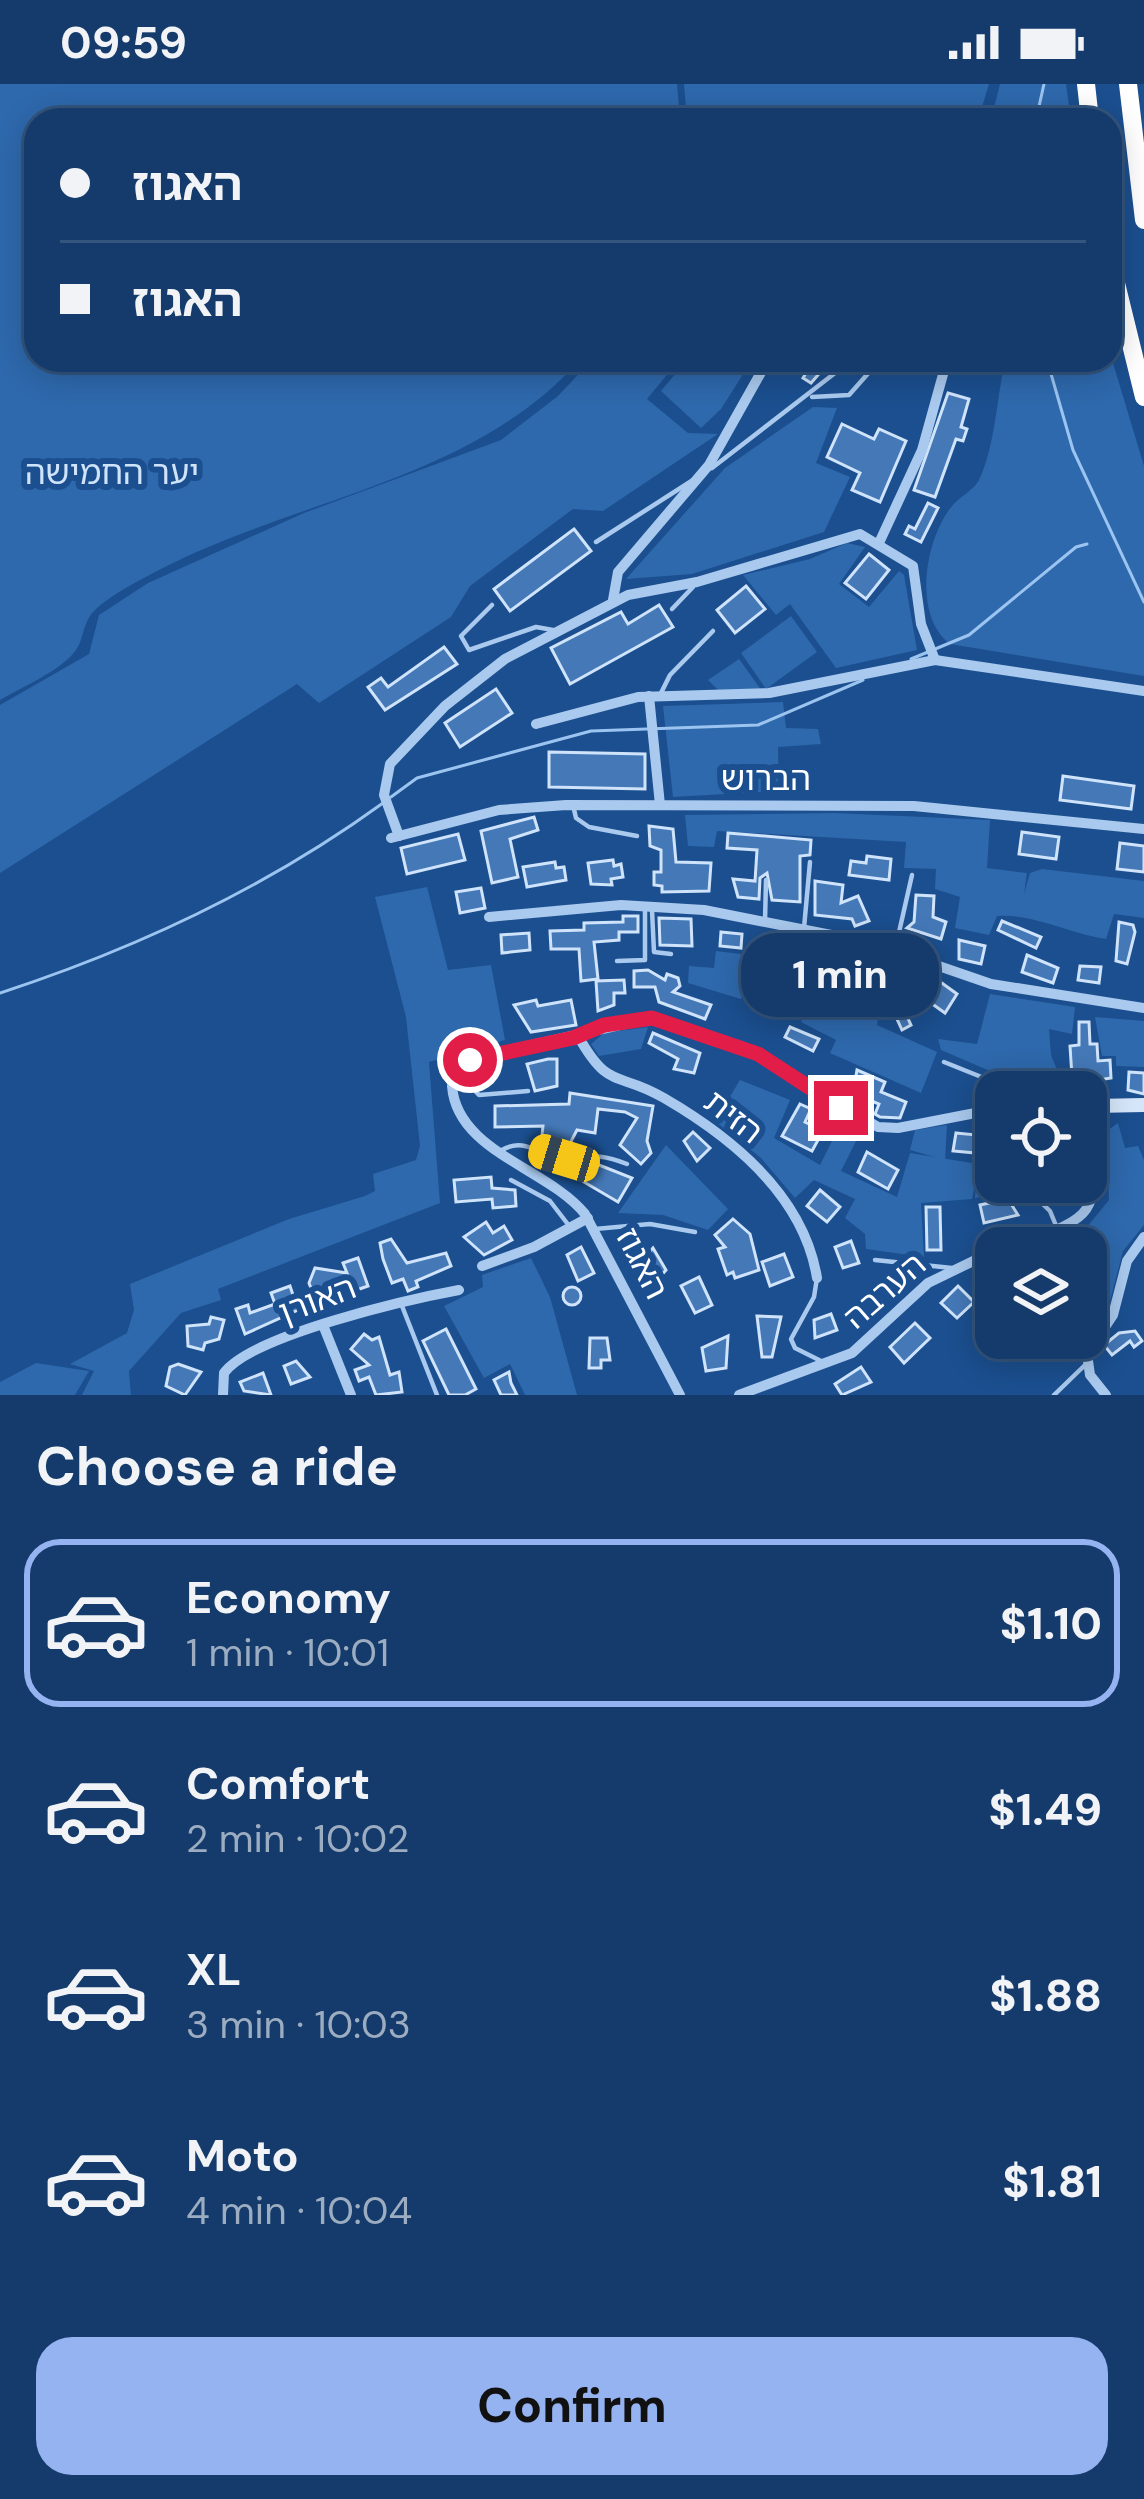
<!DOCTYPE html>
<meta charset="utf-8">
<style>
:root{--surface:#143b6b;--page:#1d4271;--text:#f1f3f6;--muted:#9dadc1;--line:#33557e;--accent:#95b2f1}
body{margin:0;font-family:"DM Sans","Noto Sans Hebrew",sans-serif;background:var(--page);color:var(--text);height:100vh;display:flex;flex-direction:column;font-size:45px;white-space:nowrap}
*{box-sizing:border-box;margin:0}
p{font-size:39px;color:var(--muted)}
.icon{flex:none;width:66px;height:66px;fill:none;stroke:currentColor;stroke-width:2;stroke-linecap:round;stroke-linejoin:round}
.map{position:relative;height:1311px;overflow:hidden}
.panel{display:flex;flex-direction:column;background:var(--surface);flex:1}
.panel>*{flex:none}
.top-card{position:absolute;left:24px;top:24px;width:1098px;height:264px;border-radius:36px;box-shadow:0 6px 30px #0003,0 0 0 3px var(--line);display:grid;align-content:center;height:264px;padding:0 36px;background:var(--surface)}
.tools{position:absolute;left:975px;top:987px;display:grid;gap:24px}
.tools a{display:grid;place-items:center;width:132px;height:132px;border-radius:24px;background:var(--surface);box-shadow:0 6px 30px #0003,0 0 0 3px var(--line);font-size:60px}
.end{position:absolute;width:54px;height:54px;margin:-27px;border:15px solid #e11d48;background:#fff;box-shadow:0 0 0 6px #fff}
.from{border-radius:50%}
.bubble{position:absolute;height:84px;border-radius:36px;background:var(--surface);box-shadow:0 6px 30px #0003,0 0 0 3px var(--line);font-size:39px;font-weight:800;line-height:84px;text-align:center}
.car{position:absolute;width:36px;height:72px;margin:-36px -18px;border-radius:15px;box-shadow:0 0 9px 3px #0007;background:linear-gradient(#f5c518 24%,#345 0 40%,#f5c518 0 76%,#345 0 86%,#f5c518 0)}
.top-card b{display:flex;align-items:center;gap:42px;height:114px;font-size:45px}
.top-card b+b{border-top:3px solid var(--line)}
.top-card i{width:30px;height:30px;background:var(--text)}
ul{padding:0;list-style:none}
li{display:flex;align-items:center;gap:36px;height:168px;margin:0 24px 18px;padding:0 12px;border:6px solid transparent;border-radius:36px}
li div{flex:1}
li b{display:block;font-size:45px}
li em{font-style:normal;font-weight:800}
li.selected{border-color:var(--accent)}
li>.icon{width:108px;height:108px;stroke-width:1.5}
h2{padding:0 36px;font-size:54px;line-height:144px}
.cta{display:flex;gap:24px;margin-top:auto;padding:24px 36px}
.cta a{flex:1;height:138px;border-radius:36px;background:var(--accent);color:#111;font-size:48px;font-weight:800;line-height:138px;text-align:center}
.status{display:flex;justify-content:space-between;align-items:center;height:84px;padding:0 60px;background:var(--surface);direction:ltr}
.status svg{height:33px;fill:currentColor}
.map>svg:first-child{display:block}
.green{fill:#2e69ad}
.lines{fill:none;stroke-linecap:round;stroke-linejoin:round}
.stream{stroke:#9cc4f0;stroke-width:3}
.building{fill:#4478b7;stroke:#cfe3fa;stroke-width:3}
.lane{stroke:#a9c9ee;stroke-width:4.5}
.street{stroke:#a9c9ee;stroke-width:10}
.secondary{stroke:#d6e6fa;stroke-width:14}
.highway{stroke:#fff;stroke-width:18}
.route{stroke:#e11d48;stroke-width:15}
.labels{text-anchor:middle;stroke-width:12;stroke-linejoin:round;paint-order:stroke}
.park-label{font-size:33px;fill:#cfe3fa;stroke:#1b4f8f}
.street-label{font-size:33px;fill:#fff;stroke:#1b4f8f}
</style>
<div class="status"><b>09:59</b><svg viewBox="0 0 49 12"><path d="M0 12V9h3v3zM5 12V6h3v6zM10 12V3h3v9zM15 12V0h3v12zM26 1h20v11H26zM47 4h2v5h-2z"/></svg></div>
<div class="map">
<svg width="1144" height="1311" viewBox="0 0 1144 1311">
<rect width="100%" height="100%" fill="#1b4f8f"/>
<!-- green -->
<g class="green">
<path d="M0,0h677l3,36h-644v240h544c-113,126 -296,139 -438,219 -15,8 -42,23 -52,37 -7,10 -7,24 -14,34 -15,21 -54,37 -76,50z"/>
<polygon points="684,0 989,0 978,36 687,36"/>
<polygon points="1000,0 1066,0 1071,36 991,36"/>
<path d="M1110,269l34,113v210l-194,-32c-38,-29 -25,-105 2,-138 8,-10 20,-14 27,-26 16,-33 18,-83 26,-120h105z"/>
<polygon points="592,276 679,276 647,315 688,349 718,350 603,427 573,425 470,502 451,533 319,619 297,600 0,789 0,621 89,570 99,531 148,499 304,429 501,356 558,312"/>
<polygon points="687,276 752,276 721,325 701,344 661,307"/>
<polygon points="813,323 837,324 816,379 850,393 824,448 692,490 626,495 725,384"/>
<polygon points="847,459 865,463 839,500 869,523 899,487 904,491 917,566 836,584 790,520 776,531 743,491 810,475"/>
<polygon points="791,532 817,568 766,605 741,569"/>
<polygon points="739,575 762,607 718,606 708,596"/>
<polygon points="783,618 786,644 818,645 821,660 778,663 779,707 673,713 663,622"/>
<path d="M834,729l156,7 -3,48 40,5 -3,21 6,-21 12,-4 102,12v37l-30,-4 -8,25c-36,-5 -73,-26 -109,-23l-8,19 -34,-7 5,-31 -25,-8 1,-20 -32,-1 2,-26 -189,-11 -3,16 -26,-1 -3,-31z"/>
<polygon points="427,803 448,886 491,881 505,956 429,978 440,1119 218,1205 221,1216 181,1229 129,1287 131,1311 82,1311 94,1287 70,1280 127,1249 134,1226 130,1200 289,1135 365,1112 375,1107 373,1090 416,1076 420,1062 406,933 375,813"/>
<polygon points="716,867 799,877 798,893 780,890 775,915 744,907 741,915 688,899 689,882 714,884"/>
<polygon points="822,896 881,916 877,941 937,968 921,1009 830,969 836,956 801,938"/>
<polygon points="990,910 1075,923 1072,950 1049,945 1051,971 1066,1008 1030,1004 941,966 938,955 977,960"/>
<polygon points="1095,933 1144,937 1144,983 1116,982 1116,972 1102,972"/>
<polygon points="648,943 641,965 599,972 591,960 604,949"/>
<polygon points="740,996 790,1016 774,1054 820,1081 838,1045 858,1053 841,1087 897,1113 910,1069 978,1080 1012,1105 975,1114 977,1089 972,1115 921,1119 924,1173 866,1165 865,1150 845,1134 855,1115 814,1096 795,1114 761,1074 715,1037"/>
<polygon points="1118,1039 1125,1064 1138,1062 1144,1076 1144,1141 1123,1167 1107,1229 1086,1253 1086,1164 1058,1164 1056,1157 1087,1143 1109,1116 1107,1047"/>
<polygon points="947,1041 945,1076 910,1066 915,1046"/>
<polygon points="666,1061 728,1125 708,1146 663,1131 618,1129"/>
<polygon points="531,1174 550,1213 577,1311 525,1311 510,1280 484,1294 444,1222 483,1203 482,1191"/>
<polygon points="36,1279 89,1287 75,1311 0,1311 0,1298"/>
</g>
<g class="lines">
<!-- stream -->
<g class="stream">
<polyline points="1036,36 1044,0"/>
<polyline points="1047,276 1073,366 1144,518"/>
<polyline points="911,575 969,551 1076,463 1087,460"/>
<polyline points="391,713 417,694 591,647 758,641 863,596"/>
<path d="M0,909c138,-45 266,-105 383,-190"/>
</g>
</g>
<!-- building -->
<g class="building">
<polygon points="814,276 831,276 811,299 803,294"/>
<polygon points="948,309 969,315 961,343 967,345 963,357 956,355 935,413 914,406"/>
<polygon points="842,340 874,355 879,345 906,357 880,418 852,406 860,389 827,373"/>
<polygon points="928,419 938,424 921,458 905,450 909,442 915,445"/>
<polygon points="574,445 591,467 510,527 494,505"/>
<polygon points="869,470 889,486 866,515 845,499"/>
<polygon points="746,502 765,525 735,549 717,526"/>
<polygon points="659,521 673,543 570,600 551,564 621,528 628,540"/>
<polygon points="444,563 457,580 385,626 368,603 381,594 388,603"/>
<polygon points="496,605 512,629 460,663 445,639"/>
<polygon points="549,668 645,670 645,705 549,703"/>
<polygon points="1063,692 1134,702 1131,725 1060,716"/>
<polygon points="534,733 538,746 510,755 518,793 492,799 481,747"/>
<polygon points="649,742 673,745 676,778 711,779 709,807 662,808 662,802 654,801 654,788 661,788 661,766 650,762"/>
<polygon points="1022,748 1059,753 1056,775 1019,770"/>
<polygon points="728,749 811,756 810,771 800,772 800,818 772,816 767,789 760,794 759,815 738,813 733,795 755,797 757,766 727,764"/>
<polygon points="458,750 465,776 407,790 401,764"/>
<polygon points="1120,759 1144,762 1144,788 1117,785"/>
<polygon points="867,772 891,775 889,796 849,791 851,777 866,779"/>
<polygon points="613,776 614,782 621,780 623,793 611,795 612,801 591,800 588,779"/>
<polygon points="555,778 556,784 564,783 566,796 527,803 523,783"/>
<polygon points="815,797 843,801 841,819 858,812 869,837 855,842 852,835 815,831"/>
<polygon points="481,804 485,824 460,829 456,808"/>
<polygon points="916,811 934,812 933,833 946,838 941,855 907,844 914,838"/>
<polygon points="623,832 638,832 638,848 619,848 619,856 594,858 598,895 581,897 579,865 551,865 550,847 584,846 584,839 623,838"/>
<polygon points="659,834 691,835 692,862 660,861"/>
<polygon points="1002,837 1041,853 1036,864 998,846"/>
<polygon points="1119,838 1133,841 1135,848 1127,880 1116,877"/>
<polygon points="721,848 742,850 741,864 720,862"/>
<polygon points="529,849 530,866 502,869 501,851"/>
<polygon points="779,852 806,857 804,871 776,866"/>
<polygon points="959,856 985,862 981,880 959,875"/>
<polygon points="1027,871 1058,884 1053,899 1022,888"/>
<polygon points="1080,882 1101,883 1099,899 1078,896"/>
<polygon points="648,886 665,896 667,890 678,894 680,902 673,908 711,921 705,935 659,918 655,903 634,903 634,887"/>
<polygon points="928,889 957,910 945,929 917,909"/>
<polygon points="787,895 813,902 807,923 780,919"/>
<polygon points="624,896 625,909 614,909 614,921 598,927 596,897"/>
<polygon points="536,916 538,922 571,916 576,941 531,948 514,921"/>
<polygon points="900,917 911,941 902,946 891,922"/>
<polygon points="1079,938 1089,938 1090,960 1097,960 1098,977 1110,976 1111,994 1086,998 1085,992 1072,993 1070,962 1079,961"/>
<polygon points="790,943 819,955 813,967 785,953"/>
<polygon points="653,949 700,969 694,989 674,985 678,975 649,959"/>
<polygon points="548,975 557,975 557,1002 535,1007 527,980"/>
<polygon points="857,986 885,998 881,1008 906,1018 900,1034 880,1033 875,1030 879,1020 853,1009"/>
<polygon points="1129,988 1144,989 1144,1010 1128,1006"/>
<polygon points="570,1009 653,1022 647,1057 651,1069 641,1080 620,1061 637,1034 625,1028 598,1025 595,1049 577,1046 567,1065 541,1061 543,1042 495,1043 495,1022 569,1020"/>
<polygon points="800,1020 811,1025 805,1038 823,1047 812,1067 782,1052"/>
<polygon points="693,1048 710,1064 697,1077 684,1057"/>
<polygon points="956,1049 977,1051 976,1069 953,1067"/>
<polygon points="867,1068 898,1086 888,1105 858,1088"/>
<polygon points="594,1079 632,1094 618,1118 584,1098"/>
<polygon points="491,1093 492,1104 515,1106 516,1122 493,1124 492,1115 456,1118 454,1096"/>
<polygon points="820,1106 840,1123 827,1138 807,1122"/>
<polygon points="1008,1115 1018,1131 984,1139 980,1121"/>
<polygon points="926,1123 940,1123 941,1166 927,1166"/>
<polygon points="733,1135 750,1150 759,1186 735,1194 733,1188 727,1191 718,1165 725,1163 715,1151"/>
<polygon points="486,1138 493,1149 504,1142 512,1156 484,1171 464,1153"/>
<polygon points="391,1155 407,1179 446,1169 451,1182 416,1197 418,1203 408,1207 403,1195 392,1199 383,1175 380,1159"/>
<polygon points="851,1157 859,1179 843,1184 835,1163"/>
<polygon points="581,1163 594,1189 578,1197 567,1171"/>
<polygon points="653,1164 666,1186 651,1203 633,1186"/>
<polygon points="784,1170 793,1193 770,1202 762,1178"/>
<polygon points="358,1174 368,1202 317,1220 309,1199 315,1184 347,1189 343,1179"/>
<polygon points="903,1186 912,1187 916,1197 896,1206 890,1191"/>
<polygon points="699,1193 712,1221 695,1229 681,1202"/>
<polygon points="290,1202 298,1226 245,1250 236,1225 248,1221 250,1229 275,1220 271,1209"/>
<polygon points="958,1202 974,1218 957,1234 941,1219"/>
<circle cx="572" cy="1212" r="9"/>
<polygon points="831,1230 837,1246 815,1254 814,1236"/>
<polygon points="757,1232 781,1233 772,1273 762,1273"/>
<polygon points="211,1233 224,1236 219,1255 205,1259 203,1266 188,1262 187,1242 209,1240"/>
<polygon points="915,1239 930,1254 904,1279 890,1263"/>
<polygon points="446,1245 476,1305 465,1311 449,1311 423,1257"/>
<polygon points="1135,1247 1142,1257 1134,1263 1130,1257 1112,1271 1104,1261 1119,1249"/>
<polygon points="364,1250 372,1256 379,1253 390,1291 399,1288 402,1308 376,1311 369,1293 359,1297 355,1286 369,1281 351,1265"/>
<polygon points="728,1252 726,1284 706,1287 702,1264"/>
<polygon points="590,1254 607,1254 610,1276 601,1276 601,1284 589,1284"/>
<polygon points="296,1277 310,1293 291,1300 284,1282"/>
<polygon points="178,1280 201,1288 185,1311 166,1302 170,1283"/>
<polygon points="861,1283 871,1298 842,1311 835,1300"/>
<polygon points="509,1288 511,1299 517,1311 501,1311 494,1296"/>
<polygon points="263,1289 271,1311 244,1307 240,1298"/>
</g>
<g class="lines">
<!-- lane -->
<g class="lane">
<polyline points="812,313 849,311 880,276"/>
<polyline points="712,384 835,289"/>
<polyline points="596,458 693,396"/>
<polyline points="492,521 461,552 469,566 536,543 553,546"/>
<polyline points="672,525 693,503"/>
<polyline points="660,611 670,591 713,547"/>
<polyline points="573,721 576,734 589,743 637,752"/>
<polyline points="652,826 654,868 671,870"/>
<polyline points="765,837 766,796"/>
<polyline points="804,844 810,778"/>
<polyline points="895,866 912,791"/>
<polyline points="617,877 645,876 645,826"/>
<polyline points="944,978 1019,1008"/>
<polyline points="461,992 479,1011 528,1007"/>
<path d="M502,1066c26,-15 41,11 67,8 25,-2 33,-4 58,6"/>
<polyline points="511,1096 550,1117 570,1143"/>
<polyline points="1024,1102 1050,1127 1057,1144"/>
<polyline points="595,1145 650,1140 695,1148"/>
<polyline points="875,1176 952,1184"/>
<polyline points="817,1194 814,1213 791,1255 795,1264 823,1278"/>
<polyline points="402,1222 437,1311"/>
<polyline points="1054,1311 1084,1282"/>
</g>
<!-- street -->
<g class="street">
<polyline points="879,459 922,366 947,276"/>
<polyline points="613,516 618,488 709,381 768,276"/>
<polyline points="649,612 660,721"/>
<polyline points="536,640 638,613 769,609 935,576 1144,607"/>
<polyline points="399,752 384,711 390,680 445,622 505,575 628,511 697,498 860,450 913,482 921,540 935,576"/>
<polyline points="391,754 499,726 566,721 914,722 1144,745"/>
<polyline points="489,833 621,821 704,826 872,859 991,900 1144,924"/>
<path d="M578,952c32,56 38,34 86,62 69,40 140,98 153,180"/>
<path d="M1003,1164c115,-35 85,-37 92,-142l-9,-4"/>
<polyline points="482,1182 534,1163 588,1134"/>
<polyline points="323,1241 351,1311"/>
<path d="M223,1311l1,-22c28,-38 186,-74 235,-83"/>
<path d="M680,1311l-95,-181c-37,-46 -128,-62 -133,-128l9,-19 20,-11 171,-38 101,34 125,75 20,1 98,-19"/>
<polyline points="739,1311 852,1269 928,1199 996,1166"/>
<polyline points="1106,1311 1090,1291 1087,1270 1113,1231 1127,1177 1144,1153"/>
</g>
<!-- secondary -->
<polyline class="secondary" points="1095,1022 1144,1021"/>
<!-- highway -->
<g class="highway">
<polyline points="1086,0 1090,36"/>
<polyline points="1128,0 1144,136"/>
<polyline points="1110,175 1144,313"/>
</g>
</g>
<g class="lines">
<!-- route -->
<polyline class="route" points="470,976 573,954 604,941 652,934 758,970 841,1024"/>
</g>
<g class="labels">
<!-- park labels -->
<g class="park-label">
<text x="112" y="400">יער החמישה</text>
</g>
<!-- street labels -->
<g class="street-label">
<text x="766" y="706">הברוש</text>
<text transform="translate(734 1032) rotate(38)" y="12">הזית</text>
<text transform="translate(643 1179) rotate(63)" y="12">האגוז</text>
<text transform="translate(884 1206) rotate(-41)" y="12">הערבה</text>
<text transform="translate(317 1215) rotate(-21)" y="12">האורן</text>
</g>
</g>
</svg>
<div class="tools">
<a><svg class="icon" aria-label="locate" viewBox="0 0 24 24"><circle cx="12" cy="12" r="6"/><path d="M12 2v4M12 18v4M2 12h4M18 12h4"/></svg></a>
<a><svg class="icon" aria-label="layers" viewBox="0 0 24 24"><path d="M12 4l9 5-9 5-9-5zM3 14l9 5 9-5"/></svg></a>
</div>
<i class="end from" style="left:470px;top:976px"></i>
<i class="end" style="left:841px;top:1024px"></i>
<div class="bubble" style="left:741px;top:849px;width:198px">1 min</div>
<i class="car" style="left:564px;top:1074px;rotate:287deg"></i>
<div class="top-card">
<b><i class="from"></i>האגוז</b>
<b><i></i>האגוז</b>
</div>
</div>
<section class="panel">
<h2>Choose a ride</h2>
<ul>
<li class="selected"><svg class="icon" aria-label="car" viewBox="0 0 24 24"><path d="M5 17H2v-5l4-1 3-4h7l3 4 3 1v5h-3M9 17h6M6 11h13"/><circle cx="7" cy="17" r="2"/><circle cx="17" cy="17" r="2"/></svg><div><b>Economy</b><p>1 min · 10:01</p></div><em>$1.10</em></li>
<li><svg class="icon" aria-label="car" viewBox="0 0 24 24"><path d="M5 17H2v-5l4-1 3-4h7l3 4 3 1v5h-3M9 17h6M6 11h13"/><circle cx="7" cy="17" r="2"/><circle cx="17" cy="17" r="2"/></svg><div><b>Comfort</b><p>2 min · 10:02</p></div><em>$1.49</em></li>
<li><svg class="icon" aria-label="car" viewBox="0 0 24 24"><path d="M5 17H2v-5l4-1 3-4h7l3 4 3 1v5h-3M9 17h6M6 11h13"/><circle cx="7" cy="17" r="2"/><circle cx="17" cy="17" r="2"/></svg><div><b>XL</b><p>3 min · 10:03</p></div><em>$1.88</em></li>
<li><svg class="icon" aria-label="car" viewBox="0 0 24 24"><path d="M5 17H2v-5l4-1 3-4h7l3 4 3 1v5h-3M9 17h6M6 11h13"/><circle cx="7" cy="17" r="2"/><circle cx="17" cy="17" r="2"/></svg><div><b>Moto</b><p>4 min · 10:04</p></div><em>$1.81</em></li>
</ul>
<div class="cta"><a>Confirm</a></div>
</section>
